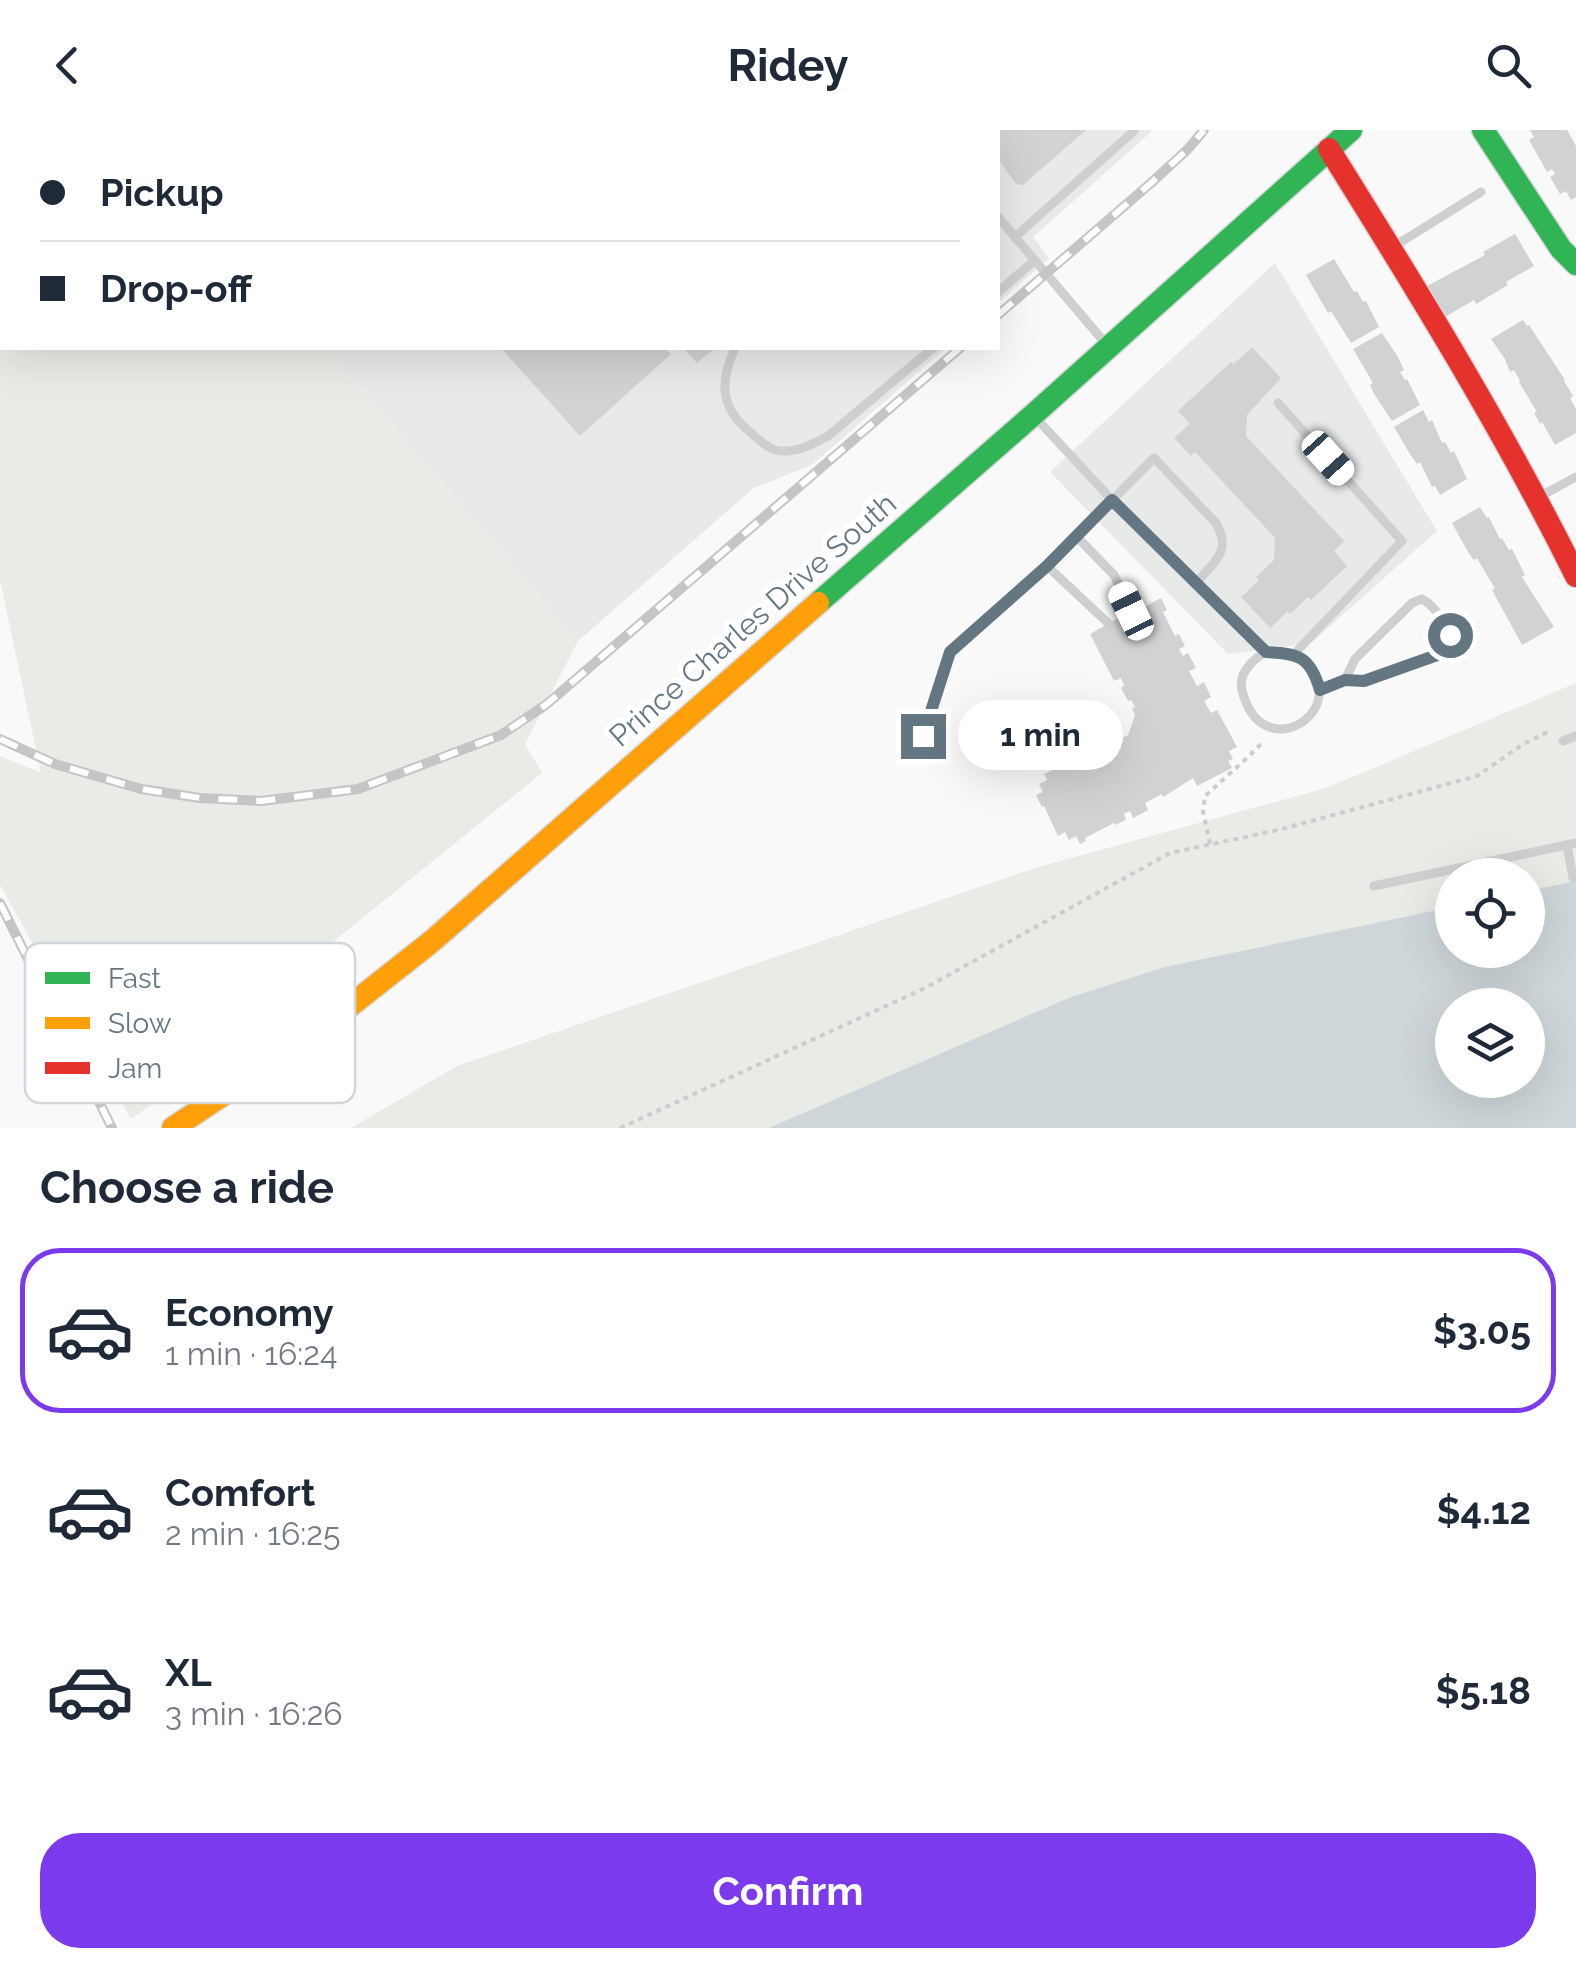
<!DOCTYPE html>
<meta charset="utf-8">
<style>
:root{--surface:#fff;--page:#f6f6f7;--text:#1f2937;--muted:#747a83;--line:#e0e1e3;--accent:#7c3aed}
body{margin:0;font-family:Raleway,sans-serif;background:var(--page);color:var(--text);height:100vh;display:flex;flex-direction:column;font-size:38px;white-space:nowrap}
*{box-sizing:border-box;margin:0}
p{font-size:32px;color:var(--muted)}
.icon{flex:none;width:55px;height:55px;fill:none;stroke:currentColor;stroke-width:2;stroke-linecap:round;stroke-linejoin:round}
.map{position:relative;height:998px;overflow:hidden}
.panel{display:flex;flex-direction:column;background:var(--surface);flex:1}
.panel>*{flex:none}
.top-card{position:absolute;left:0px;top:0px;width:1000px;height:220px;box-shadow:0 10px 40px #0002;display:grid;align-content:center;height:220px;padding:0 40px;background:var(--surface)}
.controls{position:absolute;left:1435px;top:728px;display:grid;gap:20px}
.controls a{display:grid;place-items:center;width:110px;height:110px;border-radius:50%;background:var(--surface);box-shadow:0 10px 40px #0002;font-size:50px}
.end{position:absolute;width:45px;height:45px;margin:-22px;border:12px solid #657683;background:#fff;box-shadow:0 0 0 5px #fff}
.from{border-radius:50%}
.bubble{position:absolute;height:70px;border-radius:35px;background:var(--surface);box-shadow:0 10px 40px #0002;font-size:32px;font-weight:700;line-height:70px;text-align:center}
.car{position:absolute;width:30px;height:60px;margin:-30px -15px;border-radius:12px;box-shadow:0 0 8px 2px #0007;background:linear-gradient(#fff 24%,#345 0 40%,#fff 0 76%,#345 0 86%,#fff 0)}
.top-card b{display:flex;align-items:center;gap:35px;height:95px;font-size:38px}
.top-card b+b{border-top:2px solid var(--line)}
.top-card i{width:25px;height:25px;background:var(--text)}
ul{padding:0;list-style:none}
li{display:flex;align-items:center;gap:30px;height:165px;margin:0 20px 15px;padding:0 20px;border:5px solid transparent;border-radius:40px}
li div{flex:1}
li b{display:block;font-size:38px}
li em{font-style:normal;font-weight:700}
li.active{border-color:var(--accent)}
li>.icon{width:90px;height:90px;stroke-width:1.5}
h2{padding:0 40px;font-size:45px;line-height:120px}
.button{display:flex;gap:20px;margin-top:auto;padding:20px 40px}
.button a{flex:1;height:115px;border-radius:40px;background:var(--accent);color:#fff;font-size:40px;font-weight:700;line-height:115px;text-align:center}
header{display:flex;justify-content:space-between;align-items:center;height:130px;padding:0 40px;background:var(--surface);font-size:45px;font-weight:700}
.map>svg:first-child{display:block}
.built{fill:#e8e9e9}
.green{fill:#e8ebe6}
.water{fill:#ced6d9;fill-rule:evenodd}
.building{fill:#d0d2d3}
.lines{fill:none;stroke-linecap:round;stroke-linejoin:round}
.fast-casing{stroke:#d5d6d7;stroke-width:25}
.slow-casing{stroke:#d5d6d7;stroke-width:25}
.jam-casing{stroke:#d5d6d7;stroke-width:25}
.path{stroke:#cbcccd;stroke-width:4;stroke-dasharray:5 5;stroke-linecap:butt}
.lane{stroke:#cecfd0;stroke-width:9}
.fast{stroke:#30b455;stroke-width:22}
.slow{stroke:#ff9f0a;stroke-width:22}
.jam{stroke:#e5322d;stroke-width:22}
.rail-casing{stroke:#c3c5c6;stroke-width:10}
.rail{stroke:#fff;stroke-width:6;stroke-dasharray:19;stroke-linecap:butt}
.route{stroke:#657683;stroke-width:12}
.labels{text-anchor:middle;stroke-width:10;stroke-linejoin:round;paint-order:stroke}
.street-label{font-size:30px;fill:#657683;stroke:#fff}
.key{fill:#fff;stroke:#d1d6da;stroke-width:2.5}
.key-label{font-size:28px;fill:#657683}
</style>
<header><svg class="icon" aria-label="back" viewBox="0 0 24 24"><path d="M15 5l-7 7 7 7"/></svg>Ridey<svg class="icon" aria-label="search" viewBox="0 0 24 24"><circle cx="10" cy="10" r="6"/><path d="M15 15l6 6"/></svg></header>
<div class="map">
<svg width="1576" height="998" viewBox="0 0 1576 998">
<rect width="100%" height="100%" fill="#f9f9f9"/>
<!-- built -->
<g class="built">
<polygon points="141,0 1151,0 1151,2 1033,107 1049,128 998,173 998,2 143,2"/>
<polygon points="1275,133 1437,401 1311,513 1228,524 1050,342"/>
<polygon points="327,218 946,218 812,335 754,358 578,511"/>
</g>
<!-- green -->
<g class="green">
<polygon points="0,0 141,0 143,2 2,2 2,218 327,218 578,511 525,614 542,643 277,857 289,879 131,989 0,755 0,626 41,643 0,450"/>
<polygon points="1576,553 1576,802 1528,819 1528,745 1452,745 1452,820 1009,998 351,998 457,936 1035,738 1326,658"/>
</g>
<!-- water -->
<path class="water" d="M1576,751v247h-807l302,-131 94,-30 287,-60v43h76v-59zM1452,875h76v75h-76z"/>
<!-- building -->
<g class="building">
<polygon points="998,0 1086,0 1023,55 1016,54 998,29"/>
<polygon points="1530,0 1567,0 1576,16 1576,67 1571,70 1566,61 1560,64 1550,47 1555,44 1552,39 1547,42 1529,10 1534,7"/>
<polygon points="1515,104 1534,136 1506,152 1508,155 1476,174 1474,170 1445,187 1427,156 1485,125 1483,122"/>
<polygon points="1334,129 1354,162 1357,161 1363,172 1366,171 1379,197 1351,213 1331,181 1328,183 1306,145"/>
<polygon points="1523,190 1527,196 1529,195 1565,250 1564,251 1573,266 1570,268 1576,279 1576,303 1555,315 1542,292 1540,294 1534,283 1537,282 1519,252 1520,251 1514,240 1510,242 1505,229 1491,209"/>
<polygon points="1382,203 1398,227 1404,240 1400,242 1405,250 1407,249 1420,275 1392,291 1374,264 1370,255 1373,253 1353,219"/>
<polygon points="1252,217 1281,248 1247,285 1246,306 1344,411 1334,421 1347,436 1311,470 1308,467 1290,484 1288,481 1270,498 1241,467 1259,450 1256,447 1274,430 1275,408 1195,322 1191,326 1174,308 1190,294 1178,281 1231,232 1234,234"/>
<polygon points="501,218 665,218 671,224 580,306"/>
<polygon points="683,218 715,218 697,233"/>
<polygon points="1423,280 1429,292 1432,290 1442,313 1445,312 1451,323 1454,321 1467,349 1440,365 1435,356 1432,357 1420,332 1417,334 1410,324 1394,297"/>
<polygon points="1480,377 1487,388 1489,387 1500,409 1502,408 1509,420 1512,419 1525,445 1522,447 1554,497 1522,515 1492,460 1495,458 1491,452 1477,428 1474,430 1468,422 1452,393"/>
<polygon points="1161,468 1167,480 1163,482 1175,506 1179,504 1185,516 1179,519 1183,526 1188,523 1196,538 1189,541 1197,556 1204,552 1211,567 1204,571 1211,583 1217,580 1237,617 1229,621 1233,629 1228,631 1232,638 1197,656 1193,648 1163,667 1162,664 1145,673 1148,680 1133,688 1130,681 1124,684 1126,690 1115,695 1114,693 1085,708 1086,711 1080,714 1076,706 1069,710 1065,702 1058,706 1044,676 1042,677 1036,665 1043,662 1039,654 1047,650 1044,644 1056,638 1057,640 1082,627 1081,624 1090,619 1094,626 1103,622 1101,619 1115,612 1117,614 1124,611 1122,608 1128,605 1135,585 1132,578 1135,577 1131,570 1128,571 1121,558 1124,556 1121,548 1114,551 1090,504 1136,478 1137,481"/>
</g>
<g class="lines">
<!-- fast casing -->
<g class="fast-casing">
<g id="fast">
<polyline points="1483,0 1561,119 1576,134"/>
<polyline points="818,473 1033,285 1351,0"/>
</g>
</g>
<!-- slow casing -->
<g class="slow-casing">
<polyline id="slow" points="173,998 313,905 431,812 818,473"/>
</g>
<!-- jam casing -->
<g class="jam-casing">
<path id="jam" d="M1329,19c87,139 174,280 247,427"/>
</g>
<!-- path -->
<g class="path">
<polyline points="1210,714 1203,681 1205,666 1247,628 1264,611"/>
<polyline points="620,998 923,859 1170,723 1278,700 1477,646 1525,613 1552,600"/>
</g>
<!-- lane -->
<g class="lane">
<polyline points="921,0 923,2"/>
<polyline points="998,87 1106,214"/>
<polyline points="1015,107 1134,1"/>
<polyline points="1393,117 1481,62"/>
<polyline points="998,162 1035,130"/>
<path d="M735,218c-15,33 -16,59 15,84 7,6 16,15 25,18 18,5 38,-6 53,-14l105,-88"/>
<polyline points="1035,287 1112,370 1266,522 1294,524 1402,411 1278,273"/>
<polyline points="1539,367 1576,347"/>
<polyline points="1076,406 1114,445 1131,481"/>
<polyline points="1047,436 1109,494"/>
<path d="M1266,522c-13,7 -28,21 -24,38 20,84 124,13 52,-36"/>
<path d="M1320,560l25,-10 19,1 76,-27 10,-7c0,-18 -13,-40 -28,-48l-10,4 -57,56 -10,21"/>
<path d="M923,606l27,-84 97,-86 107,-108 62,65c16,28 -1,38 -19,59"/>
<polyline points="1563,611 1576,606"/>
<polyline points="1567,715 1573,748"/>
<polyline points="1374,756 1576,713"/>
</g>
<!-- fast -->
<use href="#fast" class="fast"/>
<!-- slow -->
<use href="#slow" class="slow"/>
<!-- jam -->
<use href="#jam" class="jam"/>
<!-- rail casing -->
<g class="rail-casing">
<g id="rail">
<polyline points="404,2 407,0"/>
<polyline points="998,185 1151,53 1188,19 1204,0"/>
<polyline points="0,609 55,634 141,659 200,668 261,671 358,659 501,605 547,574 960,218"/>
<polyline points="0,773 112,998"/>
</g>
</g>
<!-- rail -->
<use href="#rail" class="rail"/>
</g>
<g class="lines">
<!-- route -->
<path class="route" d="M923,606l27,-84 97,-86 65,-66 154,152c33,2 44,4 54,38l25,-10 19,1 76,-27 10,-7v-12"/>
</g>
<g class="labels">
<!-- street labels -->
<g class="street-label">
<text transform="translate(753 490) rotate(-41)" y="10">Prince Charles Drive South</text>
</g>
</g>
<!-- legend -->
<rect x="25" y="813" width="330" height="160" rx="15" class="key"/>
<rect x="45" y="842" width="45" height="12" fill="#30b455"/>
<rect x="45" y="887" width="45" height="12" fill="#ff9f0a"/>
<rect x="45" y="932" width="45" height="12" fill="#e5322d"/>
<g class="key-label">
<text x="108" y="858">Fast</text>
<text x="108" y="903">Slow</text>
<text x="108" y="948">Jam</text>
</g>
</svg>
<div class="controls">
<a><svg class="icon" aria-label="locate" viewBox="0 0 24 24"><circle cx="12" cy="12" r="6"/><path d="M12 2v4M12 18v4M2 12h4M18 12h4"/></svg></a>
<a><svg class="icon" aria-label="layers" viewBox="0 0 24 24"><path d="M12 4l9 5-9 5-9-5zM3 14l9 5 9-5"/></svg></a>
</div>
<i class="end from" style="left:1450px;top:505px"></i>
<i class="end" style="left:923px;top:606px"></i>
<div class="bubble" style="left:958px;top:570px;width:165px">1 min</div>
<i class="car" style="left:1328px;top:328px;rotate:138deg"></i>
<i class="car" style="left:1131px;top:481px;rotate:334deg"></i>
<div class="top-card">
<b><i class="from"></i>Pickup</b>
<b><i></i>Drop-off</b>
</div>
</div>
<section class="panel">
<h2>Choose a ride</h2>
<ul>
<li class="active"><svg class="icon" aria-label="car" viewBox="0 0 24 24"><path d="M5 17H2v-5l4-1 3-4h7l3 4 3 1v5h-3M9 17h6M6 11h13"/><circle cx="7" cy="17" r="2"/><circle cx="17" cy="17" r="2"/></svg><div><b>Economy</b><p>1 min · 16:24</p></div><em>$3.05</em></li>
<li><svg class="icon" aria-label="car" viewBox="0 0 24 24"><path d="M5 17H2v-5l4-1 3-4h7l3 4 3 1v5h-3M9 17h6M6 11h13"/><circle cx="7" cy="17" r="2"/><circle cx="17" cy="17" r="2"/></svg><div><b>Comfort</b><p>2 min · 16:25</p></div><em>$4.12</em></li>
<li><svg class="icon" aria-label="car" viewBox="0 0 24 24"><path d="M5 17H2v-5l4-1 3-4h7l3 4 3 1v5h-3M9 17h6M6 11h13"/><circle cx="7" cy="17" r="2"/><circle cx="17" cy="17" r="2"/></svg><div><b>XL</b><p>3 min · 16:26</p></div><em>$5.18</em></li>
</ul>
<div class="button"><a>Confirm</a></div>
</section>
